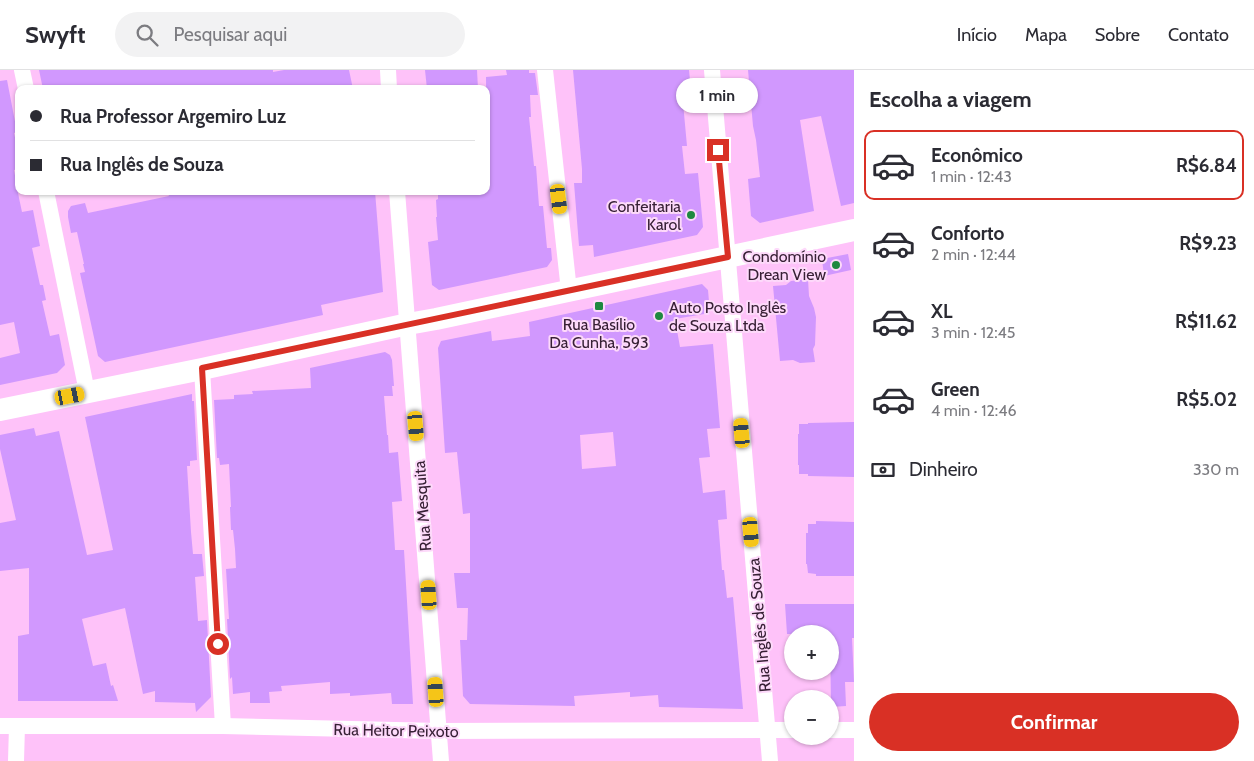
<!DOCTYPE html>
<html lang="pt">
<meta charset="utf-8">
<style>
:root{--surface:#fff;--page:#f2f2f3;--text:#2b2b33;--muted:#7c7c81;--line:#e1e1e2;--accent:#d93025}
body{margin:0;font-family:Cabin,sans-serif;background:var(--page);color:var(--text);height:100vh;display:flex;flex-direction:column;font-size:19px;white-space:nowrap}
*{box-sizing:border-box;margin:0}
p{font-size:16px;color:var(--muted)}
.icon{flex:none;width:28px;height:28px;fill:none;stroke:currentColor;stroke-width:2;stroke-linecap:round;stroke-linejoin:round}
.map{position:relative;flex:1;overflow:hidden}
.details{display:flex;flex-direction:column;background:var(--surface);width:400px}
.details>*{flex:none}
.guide{position:absolute;left:15px;top:15px;width:475px;height:110px;border-radius:10px;box-shadow:0 1px 4px #0004;display:grid;align-content:center;height:110px;padding:0 15px;background:var(--surface)}
.fabs{position:absolute;left:784px;top:555px;display:grid;gap:10px}
.fabs a{display:grid;place-items:center;width:55px;height:55px;border-radius:50%;background:var(--surface);box-shadow:0 1px 4px #0004;font-size:25px}
.end{position:absolute;width:22px;height:22px;margin:-11px;border:6px solid #d93025;background:#fff;box-shadow:0 0 0 2px #fff}
.from{border-radius:50%}
.bubble{position:absolute;height:35px;border-radius:18px;background:var(--surface);box-shadow:0 1px 4px #0004;font-size:16px;font-weight:700;line-height:35px;text-align:center}
.car{position:absolute;width:15px;height:30px;margin:-15px -8px;border-radius:6px;box-shadow:0 0 4px 1px #0007;background:linear-gradient(#f5c518 24%,#345 0 40%,#f5c518 0 76%,#345 0 86%,#f5c518 0)}
.guide b{display:flex;align-items:center;gap:18px;height:48px;font-size:19px}
.guide b+b{border-top:1px solid var(--line)}
.guide i{width:12px;height:12px;background:var(--text)}
ul{padding:0;list-style:none}
li{display:flex;align-items:center;gap:15px;height:70px;margin:0 10px 8px;padding:0 5px;border:2px solid transparent;border-radius:10px}
li div{flex:1}
li b{display:block;font-size:19px}
li em{font-style:normal;font-weight:700}
li.on{border-color:var(--accent)}
li>.icon{width:45px;height:45px;stroke-width:1.5}
h2{padding:0 15px;font-size:22px;line-height:60px}
.pay{display:flex;align-items:center;gap:12px;height:55px;padding:0 15px;font-size:19px}
.pay p{margin-inline-start:auto}
.button{display:flex;gap:10px;margin-top:auto;padding:10px 15px}
.button a{flex:1;height:58px;border-radius:30px;background:var(--accent);color:#fff;font-size:20px;font-weight:700;line-height:58px;text-align:center}
header{display:flex;align-items:center;gap:30px;box-sizing:border-box;height:70px;padding:0 25px;background:var(--surface);border-bottom:1px solid var(--line)}
header strong{font-size:24px}
nav{display:flex;gap:28px;margin-inline-start:auto;font-size:18px}
.search{width:350px;height:45px;background:var(--page);display:flex;align-items:center;gap:12px;box-sizing:border-box;padding:0 18px;border-radius:28px;color:var(--muted);font-size:19px}
main{display:flex;flex:1;min-height:0}
.map>svg:first-child{display:block}
.building{fill:#d198fe;fill-rule:evenodd}
.lines{fill:none;stroke-linecap:round;stroke-linejoin:round}
.street{stroke:#fff;stroke-width:16}
.secondary{stroke:#fff;stroke-width:22}
.route{stroke:#d93025;stroke-width:6}
.poi-dot{fill:#1e8940;stroke:#fdd9fa;stroke-width:2}
.labels{text-anchor:middle;stroke-width:4;stroke-linejoin:round;paint-order:stroke}
.poi-label{font-size:16px;fill:#372035;stroke:#fdd9fa;text-anchor:end}
.street-label{font-size:16px;fill:#372035;stroke:#fdd9fa}
</style>
<header>
<strong>Swyft</strong>
<div class="search"><svg class="icon" aria-label="search" viewBox="0 0 24 24"><circle cx="10" cy="10" r="6"/><path d="M15 15l6 6"/></svg>Pesquisar aqui</div>
<nav><a>Início</a><a>Mapa</a><a>Sobre</a><a>Contato</a></nav>
</header>
<main>
<div class="map">
<svg width="854" height="691" viewBox="0 0 854 691">
<rect width="100%" height="100%" fill="#fec2f9"/>
<!-- building -->
<g class="building">
<polygon points="39,0 273,0 273,2 284,0 349,0 353,19 43,19"/>
<polygon points="425,0 477,0 478,19 427,19"/>
<polygon points="506,0 529,0 529,3 535,3 538,25 530,25 531,47 529,47 534,96 536,96 539,136 543,136 547,178 551,178 552,190 547,197 439,220 432,215 428,172 438,170 436,147 437,147 436,130 438,129 438,121 487,121 486,7 507,5"/>
<polygon points="573,0 689,0 691,21 682,22 687,76 682,76 685,104 698,103 703,157 697,165 594,187 593,175 579,176 574,113 582,113 582,99"/>
<polygon points="748,0 854,0 854,133 841,136 821,46 800,50 814,141 760,153 751,146 748,109 760,107 756,70 753,56"/>
<polygon points="7,10 17,62 14,63 19,85 19,99 14,100 19,128 22,142 33,140 40,176 32,178 40,215 43,215 46,230 42,231 50,266 59,264 65,295 57,303 0,315 0,288 20,283 14,252 0,255 0,11"/>
<polygon points="181,121 375,121 383,222 321,235 323,245 105,292 98,286 80,203 85,202 83,194 84,194 77,162 71,163 68,147 68,141 71,136 85,133 88,143 169,126 168,124"/>
<polygon points="848,184 851,200 824,206 822,189"/>
<polygon points="808,209 809,226 814,238 816,247 815,275 813,279 815,292 800,293 793,290 780,291 773,216 786,215 791,211"/>
<path d="M702,214l6,6 2,23 -35,6 5,28 33,-3 7,84 -13,1 3,28 -11,1 4,35 22,-3 2,29 -9,1 4,50h2l3,28 6,-1 10,112 -84,-2 -1,-12 -28,2v-5l-56,4 1,10 -105,-2 -7,-8 -3,-56h7l1,-32h-11l-3,-35h16v-60l-7,1 -6,-62 -12,1 -7,-105 3,-7 50,-10 1,10 38,-5 -1,-14zM613,362l3,34 -34,3 -2,-34z"/>
<polygon points="385,282 390,285 392,290 394,316 392,316 393,326 384,326 387,365 388,365 389,383 398,382 402,431 392,432 395,480 404,480 413,634 392,634 391,623 350,626 350,623 330,624 330,612 281,616 282,621 269,622 270,633 250,633 250,622 233,624 232,607 230,609 227,549 229,549 226,499 236,498 235,479 233,460 231,460 230,437 231,437 229,394 220,395 219,388 217,388 214,330 234,329 234,325 253,324 252,321 311,318 310,298"/>
<polygon points="192,324 192,331 194,331 197,390 190,391 190,396 187,396 191,462 193,484 202,484 204,506 195,507 198,551 207,550 211,627 196,642 195,633 155,632 155,621 143,624 125,538 82,549 93,596 106,593 111,616 113,615 118,631 18,631 18,566 29,564 29,498 0,501 0,453 16,450 0,379 0,365 34,358 36,366 59,361 87,485 113,480 85,347"/>
<polygon points="854,352 854,407 808,406 808,404 799,404 799,395 798,395 798,364 799,364 799,354 808,354 808,353"/>
<polygon points="816,451 854,452 854,506 816,506 816,504 808,503 807,494 806,494 806,463 808,463 808,454 816,454"/>
<polygon points="785,534 854,534 854,568 852,568 854,612 845,612 846,636 831,637 830,564 787,564"/>
</g>
<g class="lines">
<!-- street -->
<g class="street">
<polyline points="22,0 26,19"/>
<polyline points="388,0 389,19"/>
<polyline points="545,0 569,221"/>
<polyline points="712,0 770,691"/>
<polyline points="46,121 87,322"/>
<polyline points="397,121 441,691"/>
<polyline points="202,299 223,656"/>
<polyline points="0,656 223,656 439,661 792,660"/>
<polyline points="830,660 854,660"/>
<polyline points="16,691 17,656"/>
</g>
<!-- secondary -->
<polyline class="secondary" points="0,340 202,299 408,254 436,249 854,160"/>
</g>
<g class="lines">
<!-- route -->
<polyline class="route" points="218,574 202,298 728,187 718,80"/>
</g>
<!-- markers -->
<g class="poi-dot">
<circle cx="691" cy="145" r="5"/>
<circle cx="836" cy="195" r="5"/>
<rect x="594" y="231" width="10" height="10" rx="2.5"/>
<circle cx="659" cy="246" r="5"/>
</g>
<g class="labels">
<!-- poi labels -->
<g class="poi-label">
<text x="681" y="142">Confeitaria<tspan x="681" dy="18">Karol</tspan></text>
<text x="826" y="192">Condomínio<tspan x="826" dy="18">Drean View</tspan></text>
<text x="669" y="243" text-anchor="start">Auto Posto Inglês<tspan x="669" dy="18">de Souza Ltda</tspan></text>
<text x="599" y="260" text-anchor="middle">Rua Basílio<tspan x="599" dy="18">Da Cunha, 593</tspan></text>
</g>
<!-- street labels -->
<g class="street-label">
<text transform="translate(422 436) rotate(-94)" y="6">Rua Mesquita</text>
<text transform="translate(759 555) rotate(-95)" y="6">Rua Inglês de Souza</text>
<text transform="translate(396 660) rotate(1)" y="6">Rua Heitor Peixoto</text>
</g>
</g>
</svg>
<div class="fabs">
<a>+</a>
<a>−</a>
</div>
<i class="end from" style="left:218px;top:574px"></i>
<i class="end" style="left:718px;top:80px"></i>
<div class="bubble" style="left:676px;top:8px;width:82px">1 min</div>
<i class="car" style="left:559px;top:129px;rotate:173deg"></i>
<i class="car" style="left:70px;top:326px;rotate:79deg"></i>
<i class="car" style="left:416px;top:356px;rotate:175deg"></i>
<i class="car" style="left:742px;top:363px;rotate:355deg"></i>
<i class="car" style="left:751px;top:462px;rotate:175deg"></i>
<i class="car" style="left:429px;top:525px;rotate:356deg"></i>
<i class="car" style="left:436px;top:622px;rotate:356deg"></i>
<div class="guide">
<b><i class="from"></i>Rua Professor Argemiro Luz</b>
<b><i></i>Rua Inglês de Souza</b>
</div>
</div>
<section class="details">
<h2>Escolha a viagem</h2>
<ul>
<li class="on"><svg class="icon" aria-label="car" viewBox="0 0 24 24"><path d="M5 17H2v-5l4-1 3-4h7l3 4 3 1v5h-3M9 17h6M6 11h13"/><circle cx="7" cy="17" r="2"/><circle cx="17" cy="17" r="2"/></svg><div><b>Econômico</b><p>1 min · 12:43</p></div><em>R$6.84</em></li>
<li><svg class="icon" aria-label="car" viewBox="0 0 24 24"><path d="M5 17H2v-5l4-1 3-4h7l3 4 3 1v5h-3M9 17h6M6 11h13"/><circle cx="7" cy="17" r="2"/><circle cx="17" cy="17" r="2"/></svg><div><b>Conforto</b><p>2 min · 12:44</p></div><em>R$9.23</em></li>
<li><svg class="icon" aria-label="car" viewBox="0 0 24 24"><path d="M5 17H2v-5l4-1 3-4h7l3 4 3 1v5h-3M9 17h6M6 11h13"/><circle cx="7" cy="17" r="2"/><circle cx="17" cy="17" r="2"/></svg><div><b>XL</b><p>3 min · 12:45</p></div><em>R$11.62</em></li>
<li><svg class="icon" aria-label="car" viewBox="0 0 24 24"><path d="M5 17H2v-5l4-1 3-4h7l3 4 3 1v5h-3M9 17h6M6 11h13"/><circle cx="7" cy="17" r="2"/><circle cx="17" cy="17" r="2"/></svg><div><b>Green</b><p>4 min · 12:46</p></div><em>R$5.02</em></li>
</ul>
<div class="pay"><svg class="icon" aria-label="cash" viewBox="0 0 24 24"><path d="M3 7h18v10H3z"/><circle cx="12" cy="12" r="2"/></svg>Dinheiro<p>330 m</p></div>
<div class="button"><a>Confirmar</a></div>
</section>
</main>
